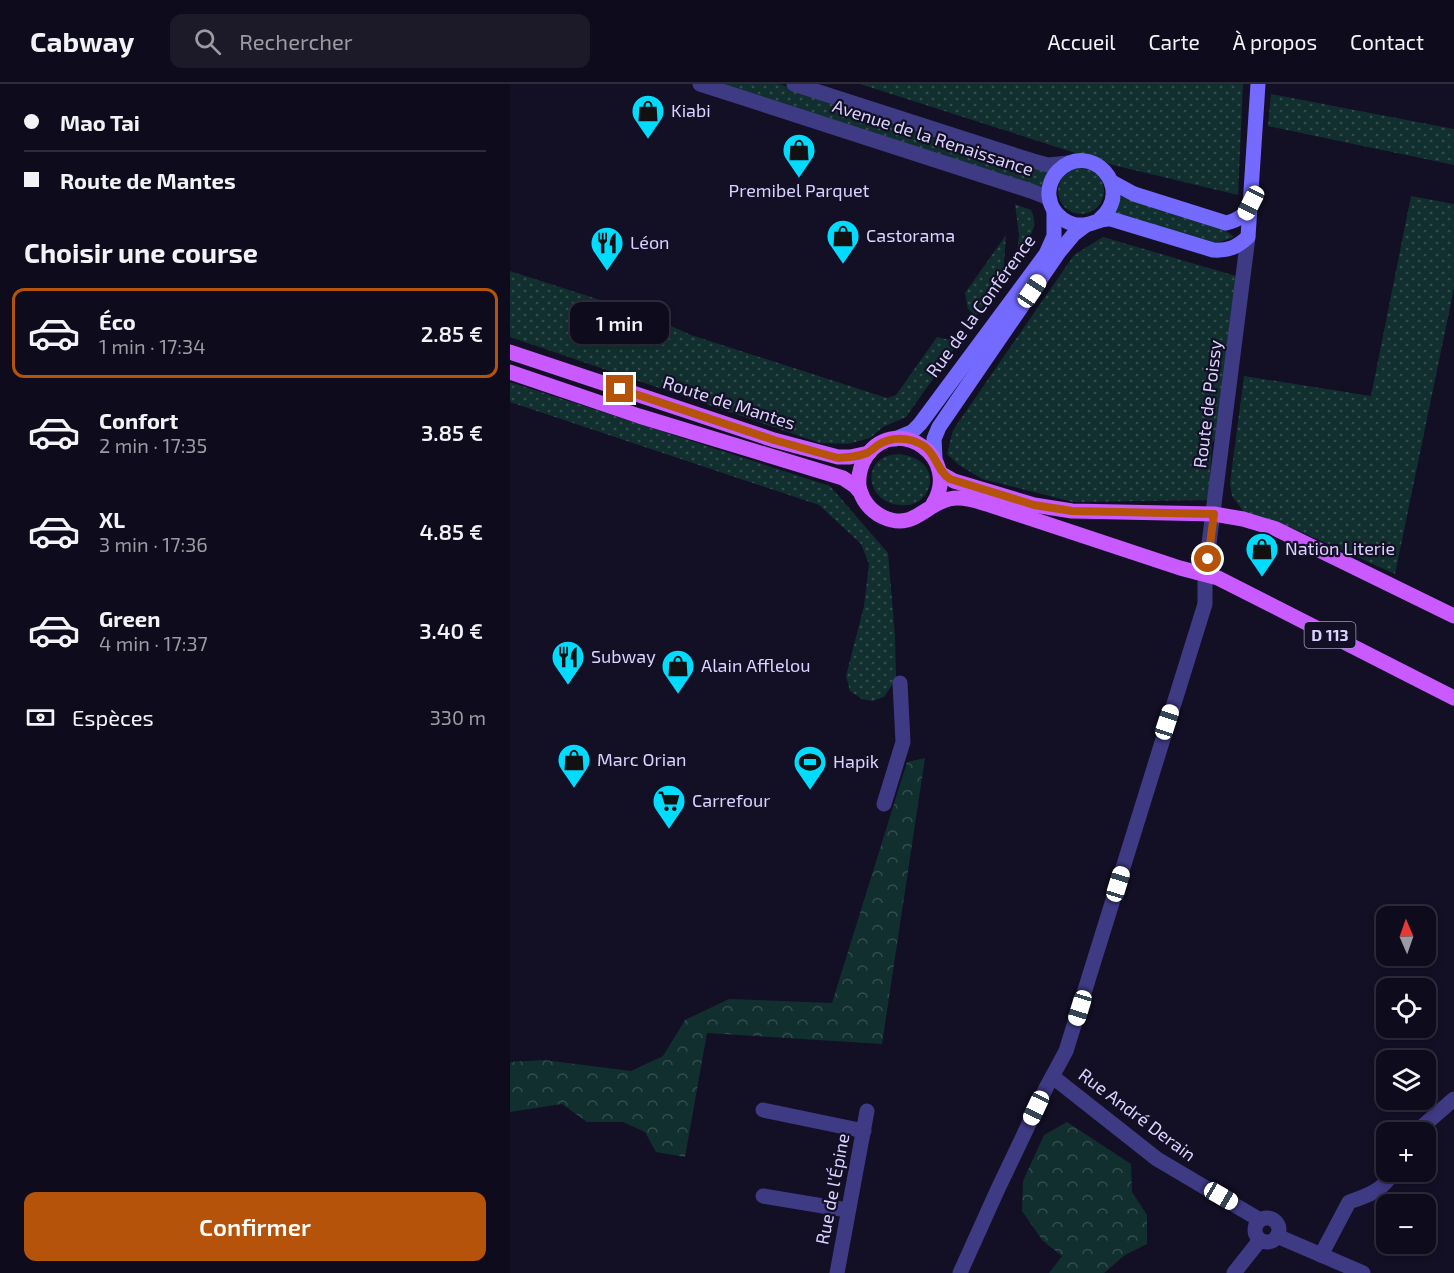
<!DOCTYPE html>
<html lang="fr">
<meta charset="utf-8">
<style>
:root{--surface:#0e0b1c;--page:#1c1929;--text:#f1f3f6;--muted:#9b9ba3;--line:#2e2b3b;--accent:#b45309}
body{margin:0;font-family:"Exo 2",sans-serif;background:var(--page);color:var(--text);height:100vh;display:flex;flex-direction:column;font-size:22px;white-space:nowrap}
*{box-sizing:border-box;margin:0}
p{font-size:20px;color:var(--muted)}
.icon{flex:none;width:33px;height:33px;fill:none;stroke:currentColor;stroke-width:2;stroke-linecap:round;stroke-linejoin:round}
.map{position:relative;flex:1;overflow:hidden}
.panel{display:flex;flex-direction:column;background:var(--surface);width:510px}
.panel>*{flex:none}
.hud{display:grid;align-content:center;height:132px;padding:0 24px;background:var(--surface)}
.needle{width:39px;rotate:358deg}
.controls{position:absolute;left:866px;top:822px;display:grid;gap:12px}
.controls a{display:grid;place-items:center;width:60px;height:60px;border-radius:12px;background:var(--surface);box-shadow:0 3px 9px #0003,0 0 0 2px var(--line);font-size:30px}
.end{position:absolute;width:27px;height:27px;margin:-14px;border:8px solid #b45309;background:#fff;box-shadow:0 0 0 3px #fff}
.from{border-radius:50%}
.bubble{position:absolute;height:42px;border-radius:12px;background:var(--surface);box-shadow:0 3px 9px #0003,0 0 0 2px var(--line);font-size:20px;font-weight:600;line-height:42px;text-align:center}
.car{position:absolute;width:18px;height:36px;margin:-18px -9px;border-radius:8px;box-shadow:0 0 4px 2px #0007;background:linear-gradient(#fff 24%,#345 0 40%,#fff 0 76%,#345 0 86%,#fff 0)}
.hud b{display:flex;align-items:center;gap:21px;height:57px;font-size:22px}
.hud b+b{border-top:2px solid var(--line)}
.hud i{width:15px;height:15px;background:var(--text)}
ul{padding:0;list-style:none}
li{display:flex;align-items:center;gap:18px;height:90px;margin:0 12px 9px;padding:0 12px;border:3px solid transparent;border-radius:12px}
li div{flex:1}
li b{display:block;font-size:22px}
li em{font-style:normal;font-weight:600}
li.active{border-color:var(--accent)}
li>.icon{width:54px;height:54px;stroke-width:1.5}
h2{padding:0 24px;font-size:27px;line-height:72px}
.pay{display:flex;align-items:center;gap:15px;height:66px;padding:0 24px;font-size:22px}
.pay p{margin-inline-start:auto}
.button{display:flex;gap:12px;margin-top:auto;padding:12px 24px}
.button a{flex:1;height:69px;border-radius:12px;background:var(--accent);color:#fff;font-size:24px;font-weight:600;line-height:69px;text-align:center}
header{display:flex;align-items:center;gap:36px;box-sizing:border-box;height:84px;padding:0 30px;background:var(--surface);border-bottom:2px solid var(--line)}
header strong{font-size:28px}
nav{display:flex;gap:33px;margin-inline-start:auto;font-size:21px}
.search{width:420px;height:54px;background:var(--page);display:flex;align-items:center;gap:15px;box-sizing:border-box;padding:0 21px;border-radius:12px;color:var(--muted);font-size:22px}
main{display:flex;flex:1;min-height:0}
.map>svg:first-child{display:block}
.grass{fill:url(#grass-dots)}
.forest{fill:url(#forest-crowns)}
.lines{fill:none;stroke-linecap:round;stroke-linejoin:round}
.street{stroke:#3f3a84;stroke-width:15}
.secondary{stroke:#746aff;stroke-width:15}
.primary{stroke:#c85aff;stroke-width:15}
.route{stroke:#b45309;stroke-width:8}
.labels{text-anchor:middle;stroke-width:4.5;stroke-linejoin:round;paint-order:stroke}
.shield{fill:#130f25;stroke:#9e98be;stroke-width:1.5}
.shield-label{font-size:16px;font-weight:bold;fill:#dad3ff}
.poi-label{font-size:18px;fill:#dad3ff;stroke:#130f25;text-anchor:start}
.street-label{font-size:18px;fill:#dad3ff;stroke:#130f25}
</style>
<header>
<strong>Cabway</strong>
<div class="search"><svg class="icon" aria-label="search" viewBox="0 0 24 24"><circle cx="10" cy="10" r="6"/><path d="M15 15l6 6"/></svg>Rechercher</div>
<nav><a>Accueil</a><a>Carte</a><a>À propos</a><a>Contact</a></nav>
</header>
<main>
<section class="panel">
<div class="hud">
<b><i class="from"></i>Mao Tai</b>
<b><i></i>Route de Mantes</b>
</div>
<h2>Choisir une course</h2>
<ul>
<li class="active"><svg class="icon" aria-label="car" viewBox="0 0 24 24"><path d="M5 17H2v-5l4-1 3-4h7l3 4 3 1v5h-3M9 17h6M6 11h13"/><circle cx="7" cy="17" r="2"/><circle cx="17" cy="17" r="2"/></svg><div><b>Éco</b><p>1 min · 17:34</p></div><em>2.85 €</em></li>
<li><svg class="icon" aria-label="car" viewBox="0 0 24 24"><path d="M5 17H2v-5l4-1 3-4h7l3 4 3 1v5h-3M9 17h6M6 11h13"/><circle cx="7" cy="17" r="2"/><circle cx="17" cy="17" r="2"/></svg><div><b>Confort</b><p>2 min · 17:35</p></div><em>3.85 €</em></li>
<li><svg class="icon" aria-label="car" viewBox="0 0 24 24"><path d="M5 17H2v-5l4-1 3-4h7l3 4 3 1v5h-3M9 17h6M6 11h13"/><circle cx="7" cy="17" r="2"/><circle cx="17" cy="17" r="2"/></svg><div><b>XL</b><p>3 min · 17:36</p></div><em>4.85 €</em></li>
<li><svg class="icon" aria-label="car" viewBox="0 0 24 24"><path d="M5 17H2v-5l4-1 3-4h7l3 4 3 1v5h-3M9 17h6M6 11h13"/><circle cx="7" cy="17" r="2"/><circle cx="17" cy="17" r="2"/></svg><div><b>Green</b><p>4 min · 17:37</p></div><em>3.40 €</em></li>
</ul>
<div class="pay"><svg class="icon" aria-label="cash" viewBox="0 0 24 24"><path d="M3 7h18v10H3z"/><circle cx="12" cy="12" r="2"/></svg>Espèces<p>330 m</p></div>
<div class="button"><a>Confirmer</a></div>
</section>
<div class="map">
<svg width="944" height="1189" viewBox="0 0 944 1189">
<defs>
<pattern id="grass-dots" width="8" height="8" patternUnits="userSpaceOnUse" patternTransform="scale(1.5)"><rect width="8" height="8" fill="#122f2f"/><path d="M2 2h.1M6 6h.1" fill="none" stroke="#344c4e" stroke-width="1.8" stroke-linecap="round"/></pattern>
<pattern id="forest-crowns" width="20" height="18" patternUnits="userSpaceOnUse" patternTransform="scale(1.5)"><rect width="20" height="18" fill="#122f2f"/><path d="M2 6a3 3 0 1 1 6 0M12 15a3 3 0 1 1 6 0" fill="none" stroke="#344c4e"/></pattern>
</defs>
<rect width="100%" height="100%" fill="#130f25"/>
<!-- grass -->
<g class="grass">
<polygon points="210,0 269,0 544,88 538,105"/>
<polygon points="350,0 733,0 728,111 603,81"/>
<polygon points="761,10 944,45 944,81 758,42"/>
<circle cx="571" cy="107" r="23"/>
<polygon points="611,111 712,144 724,153 704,160 604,130"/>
<polygon points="901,112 944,120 944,204 885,490 780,443 734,428 722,412 720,399 734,292 861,312"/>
<path d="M505,120l16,6c9,19 -2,27 -14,42l2,-17z"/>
<polygon points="496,151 493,193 466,232 458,225 455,209"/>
<polygon points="593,153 726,192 710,346 702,359 700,391 705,397 701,416 563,418 472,395 449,381 437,370 443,346 564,171"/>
<polygon points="0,187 137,231 181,251 377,314 386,311 427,253 449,258 396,333 373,343 360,354 338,360 310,359 0,253"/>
<polygon points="0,298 320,402 378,469 385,552 386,595 374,613 362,617 352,615 340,607 336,592 354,522 359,480 351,460 309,421 0,318"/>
<path d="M390,370c9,2 19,4 25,12 12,15 1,37 -17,39 -43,4 -51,-51 -8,-51z"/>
</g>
<!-- forest -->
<g class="forest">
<polygon points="415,674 372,960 197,949 175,1073 146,1068 135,1048 113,1038 77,1038 52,1020 0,1028 0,978 34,976 121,987 153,972 175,936 219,915 322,919 397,678"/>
<polygon points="557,1038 621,1080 622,1108 637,1131 637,1160 615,1171 594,1189 539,1189 552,1172 533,1157 512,1127 513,1097 534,1051"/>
</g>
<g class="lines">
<!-- street -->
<g class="street">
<polyline points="190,0 521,107 534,112 540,116"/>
<polyline points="284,0 523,77 538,81 559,79"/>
<polyline points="374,720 393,658 390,599"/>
<polyline points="543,993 647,1075 750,1136"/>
<polyline points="253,1026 354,1047"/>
<polyline points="906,1048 944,1015"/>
<polyline points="253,1112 337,1126"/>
<circle cx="757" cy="1146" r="12"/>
<polyline points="767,1152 853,1189"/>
<path d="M811,1171l28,-53c18,-6 35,-12 44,-30"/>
<polyline points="327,1189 357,1027"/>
<polyline points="450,1189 487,1107 536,1004 556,967 695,520 695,491 738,153"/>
<polyline points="724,1189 750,1156"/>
</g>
<!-- secondary -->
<g class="secondary">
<path d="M602,98l22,12 92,29c13,-3 19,-8 25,-20"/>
<path d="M590,135c36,-31 -10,-80 -42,-48 -6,6 -10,16 -9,25 2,19 21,33 40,28 8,-2 13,-6 22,-5l102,31c16,1 24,-3 35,-13l10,-153"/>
<polyline points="385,355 402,348 410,340 536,170 544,152 544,127"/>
<polyline points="425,374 424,355 429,343 549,168 564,150 576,141"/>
</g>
<!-- primary -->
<g class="primary">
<polyline points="0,268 264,356 328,373 340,373 359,369"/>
<polyline points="0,288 129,332 333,394 345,402 351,409"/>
<polyline points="430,389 444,397 524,421 562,427 704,430 733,435 766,445 944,532"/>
<path d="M423,420c29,-46 -35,-91 -66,-49 -6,9 -9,20 -8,31 2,13 11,25 24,31 30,14 41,-12 66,-18 14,-3 28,2 41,6l190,63 38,10 236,120"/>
</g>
</g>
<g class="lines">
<!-- route -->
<path class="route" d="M110,305l154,51 64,18c10,-1 20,-1 29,-5 4,-2 7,-5 11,-8 14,-9 32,-8 46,1 13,9 13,25 26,33l84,26 38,6 142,3 -6,45"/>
</g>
<!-- icons -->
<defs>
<g id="shop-pin" transform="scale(1.725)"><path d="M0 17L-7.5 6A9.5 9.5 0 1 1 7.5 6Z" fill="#00dbfe" stroke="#130f25"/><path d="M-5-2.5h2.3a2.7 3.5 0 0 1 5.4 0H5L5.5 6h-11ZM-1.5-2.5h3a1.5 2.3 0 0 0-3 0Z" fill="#111"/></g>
<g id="restaurant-pin" transform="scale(1.725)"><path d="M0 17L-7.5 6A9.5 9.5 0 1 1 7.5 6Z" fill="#00dbfe" stroke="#130f25"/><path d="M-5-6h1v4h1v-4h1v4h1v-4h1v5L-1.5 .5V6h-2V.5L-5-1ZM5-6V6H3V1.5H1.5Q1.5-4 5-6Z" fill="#111"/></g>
<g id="stadium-pin" transform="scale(1.725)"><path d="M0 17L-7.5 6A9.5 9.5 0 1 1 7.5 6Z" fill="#00dbfe" stroke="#130f25"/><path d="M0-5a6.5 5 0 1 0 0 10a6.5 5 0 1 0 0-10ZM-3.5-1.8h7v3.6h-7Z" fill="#111"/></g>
<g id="supermarket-pin" transform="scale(1.725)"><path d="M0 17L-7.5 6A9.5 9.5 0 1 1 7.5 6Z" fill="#00dbfe" stroke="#130f25"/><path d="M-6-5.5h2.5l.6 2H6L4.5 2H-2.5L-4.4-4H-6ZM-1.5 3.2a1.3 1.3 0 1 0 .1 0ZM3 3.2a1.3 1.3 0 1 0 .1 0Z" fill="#111"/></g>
</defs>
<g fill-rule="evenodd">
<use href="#shop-pin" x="138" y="27"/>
<use href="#shop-pin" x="289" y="66"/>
<use href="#shop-pin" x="333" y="152"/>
<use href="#restaurant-pin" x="97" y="159"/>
<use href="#shop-pin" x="752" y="465"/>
<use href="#restaurant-pin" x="58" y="573"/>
<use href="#shop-pin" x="168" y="582"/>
<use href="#shop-pin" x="64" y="676"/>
<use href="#stadium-pin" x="300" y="678"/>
<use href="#supermarket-pin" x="159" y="717"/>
</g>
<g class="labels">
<!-- shield labels -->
<rect class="shield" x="794.5" y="538" width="51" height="26" rx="4.5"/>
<g class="shield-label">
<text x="820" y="557">D 113</text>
</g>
<!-- poi labels -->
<g class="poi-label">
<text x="161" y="33">Kiabi</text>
<text x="289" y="113" text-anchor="middle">Premibel Parquet</text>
<text x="356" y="158">Castorama</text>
<text x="120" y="165">Léon</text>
<text x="775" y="471">Nation Literie</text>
<text x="81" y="579">Subway</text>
<text x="191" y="588">Alain Afflelou</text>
<text x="87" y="682">Marc Orian</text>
<text x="323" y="684">Hapik</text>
<text x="182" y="723">Carrefour</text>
</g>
<!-- street labels -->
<g class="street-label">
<text transform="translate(423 54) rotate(18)" y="6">Avenue de la Renaissance</text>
<text transform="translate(471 222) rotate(-54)" y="6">Rue de la Conférence</text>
<text transform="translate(219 319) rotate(18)" y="6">Route de Mantes</text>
<text transform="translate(698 320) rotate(-83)" y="6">Route de Poissy</text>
<text transform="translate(627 1031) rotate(37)" y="6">Rue André Derain</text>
<text transform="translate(323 1105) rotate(-79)" y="6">Rue de l’Épine</text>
</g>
</g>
</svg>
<div class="controls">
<a><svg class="needle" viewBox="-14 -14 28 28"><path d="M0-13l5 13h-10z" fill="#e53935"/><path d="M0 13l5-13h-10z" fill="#9b9ba3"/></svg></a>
<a><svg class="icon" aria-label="locate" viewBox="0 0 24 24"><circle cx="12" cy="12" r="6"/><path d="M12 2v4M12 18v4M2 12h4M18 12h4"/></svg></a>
<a><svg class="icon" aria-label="layers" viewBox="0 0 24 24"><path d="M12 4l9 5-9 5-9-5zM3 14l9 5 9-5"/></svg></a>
<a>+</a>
<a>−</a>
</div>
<i class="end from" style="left:698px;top:475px"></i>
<i class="end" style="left:110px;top:305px"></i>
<div class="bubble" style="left:60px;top:218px;width:99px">1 min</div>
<i class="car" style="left:741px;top:119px;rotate:207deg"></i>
<i class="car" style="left:522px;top:207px;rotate:34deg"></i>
<i class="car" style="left:657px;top:638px;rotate:18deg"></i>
<i class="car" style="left:608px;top:800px;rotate:17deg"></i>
<i class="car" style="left:570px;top:924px;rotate:197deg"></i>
<i class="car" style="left:526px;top:1024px;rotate:205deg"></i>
<i class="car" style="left:711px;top:1112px;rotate:120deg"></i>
</div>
</main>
